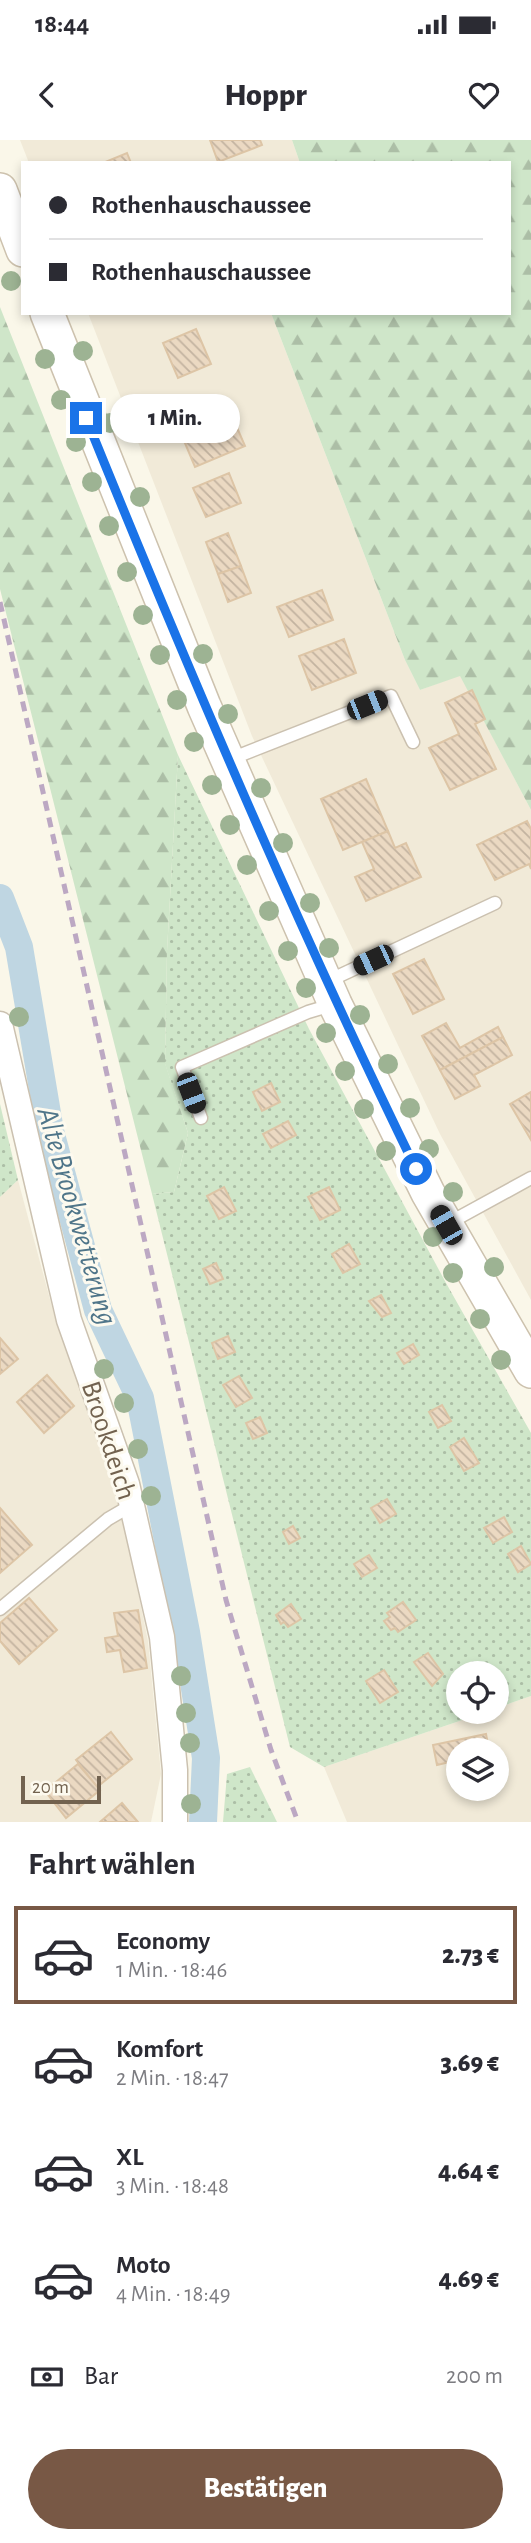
<!DOCTYPE html>
<html lang="de">
<meta charset="utf-8">
<style>
:root{--surface:#fff;--page:#f2f2f3;--text:#2b2b33;--muted:#7c7c81;--line:#e1e1e2;--accent:#785845}
body{margin:0;font-family:"Alegreya Sans",sans-serif;background:var(--page);color:var(--text);height:100vh;display:flex;flex-direction:column;font-size:26px;white-space:nowrap}
*{box-sizing:border-box;margin:0}
p{font-size:23px;color:var(--muted)}
.icon{flex:none;width:38px;height:38px;fill:none;stroke:currentColor;stroke-width:2;stroke-linecap:round;stroke-linejoin:round}
.map{position:relative;height:1682px;overflow:hidden}
.details{display:flex;flex-direction:column;background:var(--surface);flex:1}
.details>*{flex:none}
.top-card{position:absolute;left:21px;top:21px;width:490px;height:154px;border-radius:0px;box-shadow:0 4px 10px #0003;display:grid;align-content:center;height:154px;padding:0 28px;background:var(--surface)}
.buttons{position:absolute;left:446px;top:1521px;display:grid;gap:14px}
.buttons a{display:grid;place-items:center;width:63px;height:63px;border-radius:50%;background:var(--surface);box-shadow:0 4px 10px #0003;font-size:35px}
.scale{position:absolute;left:21px;bottom:18px;width:80px;box-sizing:border-box;padding-left:7px;border:4px solid #72624f;border-top:0;font-size:19px;line-height:24px;white-space:nowrap;color:#72624f;-webkit-text-stroke:5px #fdfaef;paint-order:stroke}
.end{position:absolute;width:32px;height:32px;margin:-16px;border:9px solid #1a73e8;background:#fff;box-shadow:0 0 0 4px #fff}
.from{border-radius:50%}
.bubble{position:absolute;height:49px;border-radius:24px;background:var(--surface);box-shadow:0 4px 10px #0003;font-size:23px;font-weight:800;line-height:49px;text-align:center}
.car{position:absolute;width:21px;height:42px;margin:-21px -10px;border-radius:9px;box-shadow:0 0 5px 2px #0007;background:linear-gradient(#222 24%,#8ab4d8 0 40%,#222 0 76%,#8ab4d8 0 86%,#222 0)}
.top-card b{display:flex;align-items:center;gap:24px;height:66px;font-size:26px}
.top-card b+b{border-top:2px solid var(--line)}
.top-card i{width:18px;height:18px;background:var(--text)}
ul{padding:0;list-style:none}
li{display:flex;align-items:center;gap:21px;height:98px;margin:0 14px 10px;padding:0 14px;border:4px solid transparent;border-radius:0px}
li div{flex:1}
li b{display:block;font-size:26px}
li em{font-style:normal;font-weight:800}
li.on{border-color:var(--accent)}
li>.icon{width:63px;height:63px;stroke-width:1.5}
h2{padding:0 28px;font-size:32px;line-height:84px}
.pay{display:flex;align-items:center;gap:18px;height:77px;padding:0 28px;font-size:26px}
.pay p{margin-inline-start:auto}
.cta{display:flex;gap:14px;margin-top:auto;padding:14px 28px}
.cta a{flex:1;height:80px;border-radius:42px;background:var(--accent);color:#fff;font-size:28px;font-weight:800;line-height:80px;text-align:center}
.status{display:flex;justify-content:space-between;align-items:center;height:49px;padding:0 35px;background:var(--surface);direction:ltr}
.status svg{height:19px;fill:currentColor}
header{display:flex;justify-content:space-between;align-items:center;height:91px;padding:0 28px;background:var(--surface);font-size:32px;font-weight:800}
.map>svg:first-child{display:block}
.residential{fill:#f1ead8;fill-rule:evenodd}
.grass{fill:url(#grass-dots)}
.forest{fill:url(#forest-firs)}
.lines{fill:none;stroke-linecap:round;stroke-linejoin:round}
.canal{stroke:#bfd6e2;stroke-width:28}
.building{fill:url(#building-back-hatch);stroke:#ddc5a6;stroke-width:2}
.service-casing{stroke:#cbc1b0;stroke-width:15}
.minor-casing{stroke:#cbc1b0;stroke-width:27}
.secondary-casing{stroke:#cdc2ae;stroke-width:36}
.service{stroke:#fff;stroke-width:12}
.minor{stroke:#fff;stroke-width:24}
.secondary{stroke:#fff;stroke-width:33}
.rail{stroke:#bca8c3;stroke-width:5;stroke-dasharray:10 7;stroke-linecap:butt}
.tree{fill:#9db393}
.route{stroke:#1a73e8;stroke-width:9}
.labels{text-anchor:middle;stroke-width:6;stroke-linejoin:round;paint-order:stroke}
.street-label{font-size:28px;fill:#72624f;stroke:#fdfaef}
.water-label{font-size:30px;font-style:italic;fill:#4f7589;stroke:#fdfaef}
</style>
<div class="status"><b>18:44</b><svg viewBox="0 0 49 12"><path d="M0 12V9h3v3zM5 12V6h3v6zM10 12V3h3v9zM15 12V0h3v12zM26 1h20v11H26zM47 4h2v5h-2z"/></svg></div>
<header><svg class="icon" aria-label="back" viewBox="0 0 24 24"><path d="M15 5l-7 7 7 7"/></svg>Hoppr<svg class="icon" aria-label="heart" viewBox="0 0 24 24"><path d="M12 20l-8-8c-3-5 5-10 8-4 3-6 11-1 8 4z"/></svg></header>
<div class="map">
<svg width="531" height="1682" viewBox="0 0 531 1682">
<defs>
<pattern id="grass-dots" width="8" height="8" patternUnits="userSpaceOnUse" patternTransform="scale(1.75)"><rect width="8" height="8" fill="#cfe6c9"/><path d="M2 2h.1M6 6h.1" fill="none" stroke="#acbea6" stroke-width="1.8" stroke-linecap="round"/></pattern>
<pattern id="forest-firs" width="22" height="20" patternUnits="userSpaceOnUse" patternTransform="scale(1.75)"><rect width="22" height="20" fill="#cfe6c9"/><path d="M5 1l3.5 6h-7zM16 11l3.5 6h-7z" fill="#acbea6"/></pattern>
<pattern id="building-back-hatch" width="6" height="6" patternUnits="userSpaceOnUse" patternTransform="scale(1.75)"><rect width="6" height="6" fill="#ebd9c2"/><path d="M-1 5l2 2M0 0l6 6M5-1l2 2" fill="none" stroke="#c3b3a0"/></pattern>
</defs>
<rect width="100%" height="100%" fill="#faf7e9"/>
<!-- residential -->
<g class="residential">
<polygon points="20,0 292,0 300,23 29,23"/>
<polygon points="88,173 271,173 405,520 420,550 460,535 531,670 531,1160 440,994 252,596"/>
<polygon points="18,1040 55,1178 117,1349 148,1501 161,1634 151,1682 0,1682 0,1057"/>
<path d="M531,1556v126h-184l-23,-55 162,-55h11v-4zM458,1610h39v38h-39z"/>
</g>
<!-- grass -->
<g class="grass">
<polygon points="178,615 309,889 446,1143 531,1293 531,1556 497,1568 497,1533 458,1533 458,1572 486,1572 324,1627 290,1607 152,1054 174,1052 188,993 165,924 167,811"/>
<polygon points="0,964 18,1040 0,1057"/>
<polygon points="250,1627 277,1682 223,1682 227,1634"/>
</g>
<!-- forest -->
<g class="forest">
<polygon points="292,0 531,0 531,670 460,536 420,550 405,520 271,173 509,173 509,23 300,23"/>
<polygon points="0,167 178,615 167,811 165,923 188,993 174,1052 152,1054 0,449"/>
</g>
<g class="lines">
<!-- canal -->
<polyline class="canal" points="0,758 19,807 50,991 98,1170 140,1258 186,1492 206,1618 203,1682"/>
</g>
<!-- building -->
<g class="building">
<polygon points="210,0 260,0 262,5 218,22"/>
<polygon points="127,13 131,23 106,23 105,22"/>
<polygon points="196,189 211,224 178,238 163,203"/>
<polygon points="232,276 245,306 195,327 182,296"/>
<polygon points="229,333 241,363 206,377 193,348"/>
<polygon points="228,393 241,426 218,434 206,402"/>
<polygon points="241,426 251,453 228,462 218,434"/>
<polygon points="322,450 333,480 289,497 277,467"/>
<polygon points="344,499 356,533 312,550 299,516"/>
<polygon points="472,550 485,579 475,584 496,629 450,650 429,608 459,594 445,563"/>
<polygon points="366,639 388,691 343,710 321,659"/>
<polygon points="527,681 531,689 531,729 529,724 495,740 477,705"/>
<polygon points="388,691 395,708 406,703 421,737 366,761 355,737 374,729 362,702"/>
<polygon points="424,819 444,859 413,874 393,834"/>
<polygon points="446,883 460,908 498,887 503,897 440,930 422,896"/>
<polygon points="503,897 512,915 474,935 480,946 455,959 440,930"/>
<polygon points="271,943 280,962 262,971 253,952"/>
<polygon points="531,952 531,1000 510,964"/>
<polygon points="288,981 296,995 271,1008 263,994"/>
<polygon points="224,1047 236,1071 219,1079 207,1056"/>
<polygon points="329,1047 340,1070 320,1080 308,1057"/>
<polygon points="349,1104 360,1124 343,1133 332,1114"/>
<polygon points="216,1123 223,1139 210,1144 203,1129"/>
<polygon points="381,1155 391,1173 382,1177 369,1161"/>
<polygon points="228,1196 235,1212 218,1219 212,1203"/>
<polygon points="0,1198 18,1219 0,1234"/>
<polygon points="413,1204 419,1215 404,1224 397,1213"/>
<polygon points="47,1235 74,1266 44,1293 17,1262"/>
<polygon points="239,1236 252,1258 236,1267 223,1245"/>
<polygon points="442,1265 451,1281 438,1288 429,1272"/>
<polygon points="260,1277 267,1293 253,1299 246,1283"/>
<polygon points="464,1298 479,1323 464,1331 450,1307"/>
<polygon points="387,1359 396,1374 380,1383 371,1368"/>
<polygon points="0,1368 32,1405 0,1433"/>
<polygon points="504,1377 512,1392 493,1403 484,1388"/>
<polygon points="293,1386 300,1398 289,1404 283,1392"/>
<polygon points="521,1406 531,1424 518,1432 508,1414"/>
<polygon points="369,1415 377,1428 362,1437 354,1424"/>
<polygon points="29,1458 57,1490 19,1524 0,1501 0,1483"/>
<polygon points="403,1462 416,1480 398,1492 395,1488 391,1490 384,1481 390,1477 387,1473"/>
<polygon points="291,1464 301,1479 288,1487 284,1482 281,1484 276,1475"/>
<polygon points="138,1470 147,1528 124,1532 120,1510 107,1512 105,1498 118,1496 114,1473"/>
<polygon points="428,1513 443,1534 432,1546 414,1522"/>
<polygon points="384,1530 398,1552 380,1563 366,1541"/>
<polygon points="111,1592 132,1619 97,1647 76,1620"/>
<polygon points="486,1594 489,1610 458,1610 458,1620 437,1625 433,1605"/>
<polygon points="78,1624 100,1650 66,1678 45,1651"/>
<polygon points="122,1663 138,1682 100,1682"/>
</g>
<g class="lines">
<!-- service casing -->
<g class="service-casing">
<g id="service">
<polyline points="228,620 391,556 413,602"/>
<polyline points="326,842 495,763"/>
<polyline points="201,978 182,927 308,872 335,864"/>
<polyline points="447,1084 531,1038"/>
<polyline points="0,1469 108,1379 132,1365"/>
</g>
</g>
<!-- minor casing -->
<g class="minor-casing">
<polyline id="minor" points="0,884 69,1180 127,1344 162,1497 175,1630 175,1682"/>
</g>
<!-- secondary casing -->
<g class="secondary-casing">
<g id="secondary">
<polyline points="0,50 23,110"/>
<polyline points="47,173 204,566 335,864 428,1053 531,1231"/>
</g>
</g>
<!-- service -->
<use href="#service" class="service"/>
<!-- minor -->
<use href="#minor" class="minor"/>
<!-- secondary -->
<use href="#secondary" class="secondary"/>
<!-- rail -->
<polyline class="rail" points="0,462 226,1460 271,1610 298,1682"/>
</g>
<!-- trees -->
<g class="tree">
<circle cx="11" cy="141" r="10"/>
<circle cx="83" cy="211" r="10"/>
<circle cx="45" cy="219" r="10"/>
<circle cx="61" cy="260" r="10"/>
<circle cx="110" cy="283" r="10"/>
<circle cx="76" cy="302" r="10"/>
<circle cx="92" cy="342" r="10"/>
<circle cx="140" cy="357" r="10"/>
<circle cx="109" cy="386" r="10"/>
<circle cx="127" cy="432" r="10"/>
<circle cx="143" cy="475" r="10"/>
<circle cx="203" cy="514" r="10"/>
<circle cx="160" cy="515" r="10"/>
<circle cx="177" cy="560" r="10"/>
<circle cx="228" cy="574" r="10"/>
<circle cx="194" cy="602" r="10"/>
<circle cx="212" cy="645" r="10"/>
<circle cx="261" cy="648" r="10"/>
<circle cx="230" cy="685" r="10"/>
<circle cx="283" cy="703" r="10"/>
<circle cx="247" cy="725" r="10"/>
<circle cx="310" cy="763" r="10"/>
<circle cx="269" cy="771" r="10"/>
<circle cx="329" cy="808" r="10"/>
<circle cx="288" cy="811" r="10"/>
<circle cx="306" cy="848" r="10"/>
<circle cx="360" cy="875" r="10"/>
<circle cx="19" cy="877" r="10"/>
<circle cx="326" cy="893" r="10"/>
<circle cx="388" cy="924" r="10"/>
<circle cx="345" cy="931" r="10"/>
<circle cx="410" cy="968" r="10"/>
<circle cx="364" cy="969" r="10"/>
<circle cx="429" cy="1009" r="10"/>
<circle cx="386" cy="1011" r="10"/>
<circle cx="453" cy="1052" r="10"/>
<circle cx="433" cy="1097" r="10"/>
<circle cx="494" cy="1127" r="10"/>
<circle cx="453" cy="1133" r="10"/>
<circle cx="480" cy="1179" r="10"/>
<circle cx="501" cy="1220" r="10"/>
<circle cx="104" cy="1229" r="10"/>
<circle cx="124" cy="1263" r="10"/>
<circle cx="138" cy="1309" r="10"/>
<circle cx="151" cy="1356" r="10"/>
<circle cx="181" cy="1536" r="10"/>
<circle cx="186" cy="1573" r="10"/>
<circle cx="190" cy="1603" r="10"/>
<circle cx="191" cy="1664" r="10"/>
</g>
<g class="lines">
<!-- route -->
<path class="route" d="M86,278c103,254 210,505 330,751"/>
</g>
<g class="labels">
<!-- street labels -->
<g class="street-label">
<text transform="translate(110 1300) rotate(72)" y="10">Brookdeich</text>
</g>
<!-- water labels -->
<g class="water-label">
<text transform="translate(78 1076) rotate(74)" y="10">Alte Brookwetterung</text>
</g>
</g>
</svg>
<div class="buttons">
<a><svg class="icon" aria-label="locate" viewBox="0 0 24 24"><circle cx="12" cy="12" r="6"/><path d="M12 2v4M12 18v4M2 12h4M18 12h4"/></svg></a>
<a><svg class="icon" aria-label="layers" viewBox="0 0 24 24"><path d="M12 4l9 5-9 5-9-5zM3 14l9 5 9-5"/></svg></a>
</div>
<div class="scale">20 m</div>
<i class="end from" style="left:416px;top:1029px"></i>
<i class="end" style="left:86px;top:278px"></i>
<div class="bubble" style="left:110px;top:254px;width:130px">1 Min.</div>
<i class="car" style="left:367px;top:565px;rotate:68deg"></i>
<i class="car" style="left:373px;top:820px;rotate:245deg"></i>
<i class="car" style="left:191px;top:953px;rotate:159deg"></i>
<i class="car" style="left:446px;top:1085px;rotate:330deg"></i>
<div class="top-card">
<b><i class="from"></i>Rothenhauschaussee</b>
<b><i></i>Rothenhauschaussee</b>
</div>
</div>
<section class="details">
<h2>Fahrt wählen</h2>
<ul>
<li class="on"><svg class="icon" aria-label="car" viewBox="0 0 24 24"><path d="M5 17H2v-5l4-1 3-4h7l3 4 3 1v5h-3M9 17h6M6 11h13"/><circle cx="7" cy="17" r="2"/><circle cx="17" cy="17" r="2"/></svg><div><b>Economy</b><p>1 Min. · 18:46</p></div><em>2.73 €</em></li>
<li><svg class="icon" aria-label="car" viewBox="0 0 24 24"><path d="M5 17H2v-5l4-1 3-4h7l3 4 3 1v5h-3M9 17h6M6 11h13"/><circle cx="7" cy="17" r="2"/><circle cx="17" cy="17" r="2"/></svg><div><b>Komfort</b><p>2 Min. · 18:47</p></div><em>3.69 €</em></li>
<li><svg class="icon" aria-label="car" viewBox="0 0 24 24"><path d="M5 17H2v-5l4-1 3-4h7l3 4 3 1v5h-3M9 17h6M6 11h13"/><circle cx="7" cy="17" r="2"/><circle cx="17" cy="17" r="2"/></svg><div><b>XL</b><p>3 Min. · 18:48</p></div><em>4.64 €</em></li>
<li><svg class="icon" aria-label="car" viewBox="0 0 24 24"><path d="M5 17H2v-5l4-1 3-4h7l3 4 3 1v5h-3M9 17h6M6 11h13"/><circle cx="7" cy="17" r="2"/><circle cx="17" cy="17" r="2"/></svg><div><b>Moto</b><p>4 Min. · 18:49</p></div><em>4.69 €</em></li>
</ul>
<div class="pay"><svg class="icon" aria-label="cash" viewBox="0 0 24 24"><path d="M3 7h18v10H3z"/><circle cx="12" cy="12" r="2"/></svg>Bar<p>200 m</p></div>
<div class="cta"><a>Bestätigen</a></div>
</section>
